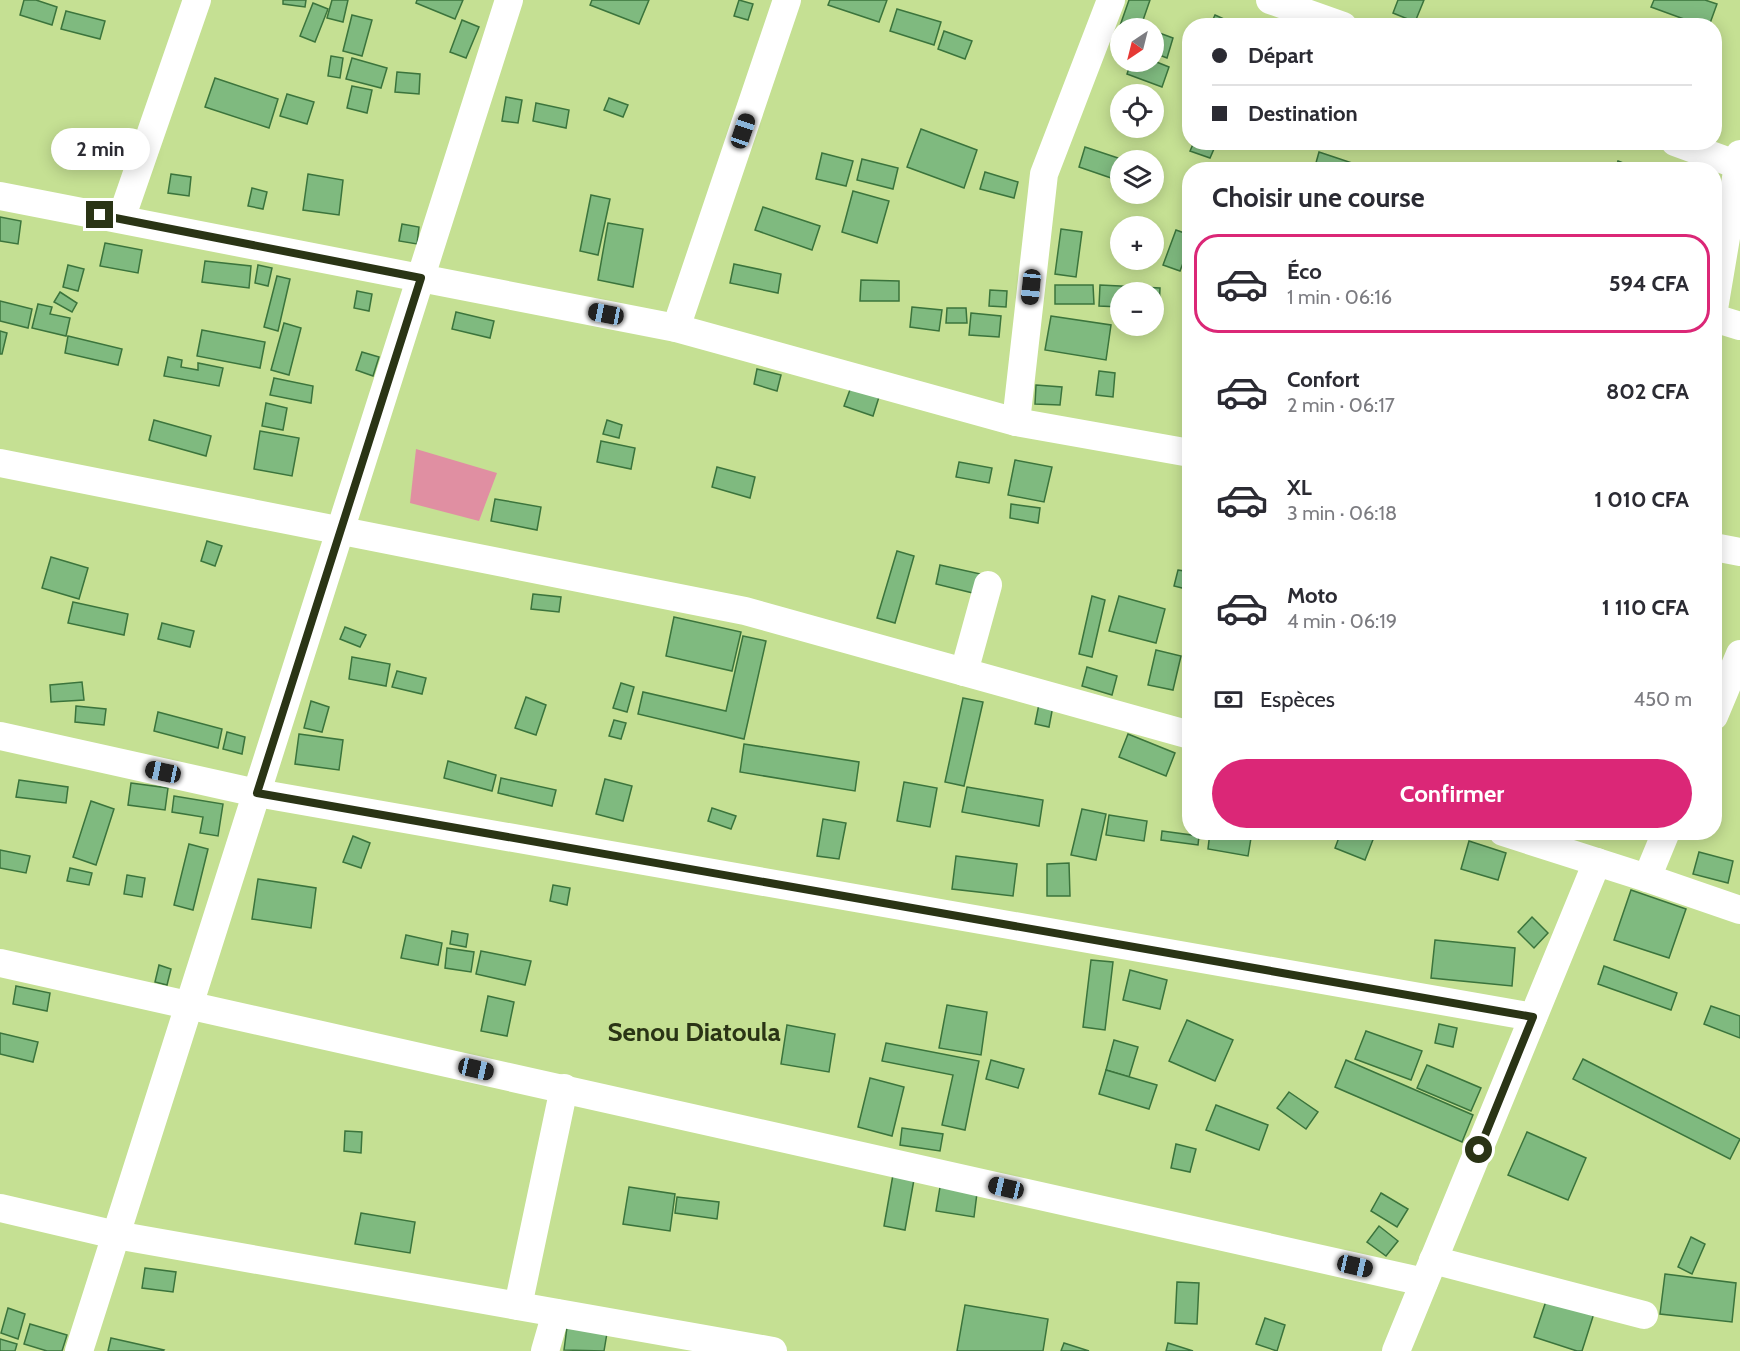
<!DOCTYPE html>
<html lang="fr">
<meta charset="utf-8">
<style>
:root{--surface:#fff;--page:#f2f2f3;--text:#2b2b33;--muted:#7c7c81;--line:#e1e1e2;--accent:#db2777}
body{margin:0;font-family:Cabin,sans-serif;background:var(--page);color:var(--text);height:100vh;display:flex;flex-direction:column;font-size:22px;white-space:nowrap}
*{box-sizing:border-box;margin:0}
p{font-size:20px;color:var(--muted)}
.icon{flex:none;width:33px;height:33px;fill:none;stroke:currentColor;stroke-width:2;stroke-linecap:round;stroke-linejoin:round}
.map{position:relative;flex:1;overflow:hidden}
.details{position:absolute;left:1182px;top:162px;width:540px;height:678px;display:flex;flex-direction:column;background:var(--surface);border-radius:24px;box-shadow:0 3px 15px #0003}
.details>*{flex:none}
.guide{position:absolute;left:1182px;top:18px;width:540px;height:132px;border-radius:24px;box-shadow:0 3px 15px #0003;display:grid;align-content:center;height:132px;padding:0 30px;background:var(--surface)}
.needle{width:39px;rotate:215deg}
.tools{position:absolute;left:1110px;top:18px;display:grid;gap:12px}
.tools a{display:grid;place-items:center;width:54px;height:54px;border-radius:50%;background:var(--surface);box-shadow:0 3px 15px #0003;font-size:30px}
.end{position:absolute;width:27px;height:27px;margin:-14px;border:8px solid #2a3415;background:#fff;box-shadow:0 0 0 3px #fff}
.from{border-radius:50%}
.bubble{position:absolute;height:42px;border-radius:21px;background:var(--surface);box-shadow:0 3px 15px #0003;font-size:20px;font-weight:800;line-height:42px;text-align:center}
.car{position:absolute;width:18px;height:36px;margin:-18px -9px;border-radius:8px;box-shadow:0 0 4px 2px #0007;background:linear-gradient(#222 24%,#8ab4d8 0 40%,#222 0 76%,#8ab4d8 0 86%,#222 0)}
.guide b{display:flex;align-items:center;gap:21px;height:57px;font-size:22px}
.guide b+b{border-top:2px solid var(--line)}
.guide i{width:15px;height:15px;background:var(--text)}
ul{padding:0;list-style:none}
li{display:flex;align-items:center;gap:18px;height:99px;margin:0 12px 9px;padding:0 18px;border:3px solid transparent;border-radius:24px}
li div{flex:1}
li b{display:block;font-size:22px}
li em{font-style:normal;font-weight:800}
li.current{border-color:var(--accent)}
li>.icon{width:54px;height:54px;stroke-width:1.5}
h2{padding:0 30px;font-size:27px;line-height:72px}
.pay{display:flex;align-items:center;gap:15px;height:66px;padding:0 30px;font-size:22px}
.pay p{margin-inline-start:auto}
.cta{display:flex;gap:12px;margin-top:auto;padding:12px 30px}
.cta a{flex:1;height:69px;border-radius:36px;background:var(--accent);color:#fff;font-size:24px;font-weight:800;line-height:69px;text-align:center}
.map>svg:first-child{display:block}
.green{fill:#e08fa2}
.building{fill:#7fba7f;stroke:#3b743c;stroke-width:1.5}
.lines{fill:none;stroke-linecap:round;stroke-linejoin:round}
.street{stroke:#fff;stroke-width:28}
.route{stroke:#2a3415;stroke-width:8}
.labels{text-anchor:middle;stroke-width:4.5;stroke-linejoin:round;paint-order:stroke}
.quarter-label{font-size:26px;font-weight:bold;fill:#2a3415;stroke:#c5e093}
</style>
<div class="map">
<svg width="1740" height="1351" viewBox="0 0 1740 1351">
<rect width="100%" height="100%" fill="#c5e093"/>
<!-- green -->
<polygon class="green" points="416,449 497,473 479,521 410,503"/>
<!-- building -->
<g class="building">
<polygon points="24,0 36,0 57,7 52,25 20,15"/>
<polygon points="283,0 306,0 305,7 283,4"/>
<polygon points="332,0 348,0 343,22 327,18"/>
<polygon points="417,0 463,0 455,19 416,3"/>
<polygon points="592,0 649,0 639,24 590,5"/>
<polygon points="739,0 753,4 748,20 734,16"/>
<polygon points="830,0 887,0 879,22 828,5"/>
<polygon points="1129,0 1150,0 1141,26 1146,28 1120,28 1120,41 1115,40"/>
<polygon points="1398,0 1424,0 1415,22 1393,13"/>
<polygon points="1654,0 1705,0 1717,4 1709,26 1703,26 1651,7"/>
<polygon points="313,3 328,9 315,42 300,36"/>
<polygon points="897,9 941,22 934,45 890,31"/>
<polygon points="66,11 105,21 100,39 61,29"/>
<polygon points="352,15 372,20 362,56 343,51"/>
<polygon points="1215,15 1235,24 1235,26 1210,26"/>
<polygon points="462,20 479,27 466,58 450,52"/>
<polygon points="944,31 972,41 965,59 938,49"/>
<polygon points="1154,31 1173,38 1167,58 1154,53"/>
<polygon points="331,56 343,58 340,78 328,76"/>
<polygon points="352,58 387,68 381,88 346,79"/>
<polygon points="1154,61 1169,67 1162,87 1127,74 1131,62"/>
<polygon points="397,72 420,74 419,94 395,92"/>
<polygon points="215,78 278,99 269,128 205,107"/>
<polygon points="352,86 372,90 367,113 347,108"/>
<polygon points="287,94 314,102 307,124 280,116"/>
<polygon points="506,97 522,100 518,123 502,121"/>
<polygon points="609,98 628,105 623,117 604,110"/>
<polygon points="536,103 569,110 566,128 533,121"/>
<polygon points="921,129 977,150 964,188 907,167"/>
<polygon points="1194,142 1217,142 1210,158 1190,151"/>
<polygon points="1085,147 1121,159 1114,179 1079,167"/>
<polygon points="1319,152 1355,164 1354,170 1314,170"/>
<polygon points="822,153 853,161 846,186 816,179"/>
<polygon points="862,159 898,168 893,189 857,180"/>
<polygon points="1618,161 1641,170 1615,170"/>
<polygon points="985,172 1018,182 1014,198 980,189"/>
<polygon points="171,174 191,177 189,196 168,193"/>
<polygon points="308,174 343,180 339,215 303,210"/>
<polygon points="252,188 267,192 263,209 248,206"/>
<polygon points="853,191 889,201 877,243 842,232"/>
<polygon points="591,195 610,199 598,255 580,251"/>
<polygon points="763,207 820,226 812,250 755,230"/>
<polygon points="0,217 21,221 18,244 0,241"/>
<polygon points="608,223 643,229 633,287 598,280"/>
<polygon points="402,224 419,227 417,244 399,241"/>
<polygon points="1061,229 1082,232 1076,277 1055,274"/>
<polygon points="1176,230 1190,235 1190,245 1180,271 1163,265"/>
<polygon points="105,243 142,250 138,273 100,266"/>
<polygon points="205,261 251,266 249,288 202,282"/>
<polygon points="734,264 781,274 778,293 730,283"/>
<polygon points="68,265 84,269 78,291 63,287"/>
<polygon points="258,265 272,268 268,286 255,283"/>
<polygon points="277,276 290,279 278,331 264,327"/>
<polygon points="861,280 899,281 899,301 860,301"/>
<polygon points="1055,285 1093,285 1094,304 1055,304"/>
<polygon points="1100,285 1160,288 1159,309 1154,309 1154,292 1120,292 1120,307 1099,306"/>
<polygon points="990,290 1007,291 1006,307 989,306"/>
<polygon points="357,291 372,294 369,311 354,308"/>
<polygon points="60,292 77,303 72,312 54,302"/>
<polygon points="0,301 32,309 28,328 0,321"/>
<polygon points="38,304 52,307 50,314 70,318 66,336 32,328"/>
<polygon points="912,307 942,310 939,331 910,327"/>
<polygon points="947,308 966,308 967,323 946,323"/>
<polygon points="456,312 494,321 490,338 452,329"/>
<polygon points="971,313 1001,316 999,337 969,335"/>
<polygon points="1051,316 1111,325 1106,360 1045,350"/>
<polygon points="284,323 301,328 289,375 271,370"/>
<polygon points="202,330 265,342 260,368 197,356"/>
<polygon points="0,331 7,333 2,354 0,354"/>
<polygon points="68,336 122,349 118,365 65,353"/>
<polygon points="362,352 379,357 373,376 356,370"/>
<polygon points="168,357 182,360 181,367 198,370 198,363 223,368 219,386 164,376"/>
<polygon points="757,369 781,375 777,391 754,384"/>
<polygon points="1099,371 1115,373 1113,397 1096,395"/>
<polygon points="274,378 313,386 311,403 270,395"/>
<polygon points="1036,385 1062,387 1060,405 1035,404"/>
<polygon points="851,387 879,397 873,416 844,406"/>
<polygon points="266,403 287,408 283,430 262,426"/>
<polygon points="154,420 211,436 206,456 149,440"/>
<polygon points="607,420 622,425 619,438 603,434"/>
<polygon points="260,431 299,438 292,476 254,469"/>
<polygon points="601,441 635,448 631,469 597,462"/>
<polygon points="1015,460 1052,467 1044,502 1008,495"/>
<polygon points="959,462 992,468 989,483 956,477"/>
<polygon points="717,467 755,477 750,498 712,487"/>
<polygon points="495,499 541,507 537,530 491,521"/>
<polygon points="1011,504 1040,508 1038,523 1010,518"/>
<polygon points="207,541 222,546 215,566 201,561"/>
<polygon points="897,551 914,556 895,623 877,618"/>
<polygon points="51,557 88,568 79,599 42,588"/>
<polygon points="940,565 985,575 981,595 936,584"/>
<polygon points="1178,570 1190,572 1190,590 1174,586"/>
<polygon points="533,594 561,597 559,612 531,609"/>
<polygon points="1092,596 1105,600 1092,657 1079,654"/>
<polygon points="1119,596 1165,609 1156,643 1109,631"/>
<polygon points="73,602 128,614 124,635 68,623"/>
<polygon points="674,617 741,632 732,671 666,656"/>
<polygon points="162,623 194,631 190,647 158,639"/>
<polygon points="345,627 366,635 360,647 340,639"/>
<polygon points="743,636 766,641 744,739 638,714 643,692 726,711"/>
<polygon points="1156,650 1181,656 1173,690 1148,685"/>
<polygon points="352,657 390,664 386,686 349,679"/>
<polygon points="1087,667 1117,676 1112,695 1082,686"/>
<polygon points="397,671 426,678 422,694 392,687"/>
<polygon points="82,682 84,700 51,702 50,685"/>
<polygon points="621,683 634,687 627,712 613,708"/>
<polygon points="526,697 546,705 536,735 515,728"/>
<polygon points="963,698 983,702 964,786 945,782"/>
<polygon points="311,701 329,707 322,732 304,728"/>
<polygon points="1039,704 1053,706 1049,727 1035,724"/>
<polygon points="76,706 106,709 104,725 75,722"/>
<polygon points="158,712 222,729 218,748 154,731"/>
<polygon points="614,720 626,723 621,739 609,736"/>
<polygon points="227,732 245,737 242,754 223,749"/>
<polygon points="299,734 343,740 339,770 295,764"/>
<polygon points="1128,734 1175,753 1166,776 1119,757"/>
<polygon points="744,744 859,762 855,791 740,772"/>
<polygon points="448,761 496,775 492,791 444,778"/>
<polygon points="501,778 556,790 552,806 498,793"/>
<polygon points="605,779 632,786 623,821 596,814"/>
<polygon points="19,780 68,787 66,803 16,797"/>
<polygon points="904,782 937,788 930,827 897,821"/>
<polygon points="131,783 168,788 165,810 128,805"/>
<polygon points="967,787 1043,800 1039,826 962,812"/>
<polygon points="174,796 223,804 218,836 200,833 203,817 172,812"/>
<polygon points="91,801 114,809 96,865 73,857"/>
<polygon points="712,808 736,816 731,829 708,821"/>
<polygon points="1082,809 1106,814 1096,860 1071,855"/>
<polygon points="1109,815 1147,821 1144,841 1106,835"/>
<polygon points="823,819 846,823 839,859 817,856"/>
<polygon points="1162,831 1199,836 1198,845 1161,840"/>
<polygon points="1210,832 1252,832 1248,856 1208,849"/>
<polygon points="1341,832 1376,832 1365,860 1335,848"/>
<polygon points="353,836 370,843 361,868 343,862"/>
<polygon points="1469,841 1506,853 1498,880 1461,869"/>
<polygon points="189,844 208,849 193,910 174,905"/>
<polygon points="0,850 30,856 26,873 0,868"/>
<polygon points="1699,852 1733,861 1728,883 1693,874"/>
<polygon points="956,856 1017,864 1013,896 952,889"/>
<polygon points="1069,863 1070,896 1047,896 1047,864"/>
<polygon points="70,868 92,873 89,885 67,881"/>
<polygon points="127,875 145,878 142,897 124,894"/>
<polygon points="258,879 316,888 311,928 252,919"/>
<polygon points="553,885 570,888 567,905 550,901"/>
<polygon points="1631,890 1686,909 1669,958 1614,940"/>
<polygon points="1532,917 1548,933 1534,948 1518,932"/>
<polygon points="452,931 468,934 466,947 450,944"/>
<polygon points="406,935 442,943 438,965 401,958"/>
<polygon points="1435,940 1515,948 1512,986 1431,978"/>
<polygon points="447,948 474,952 471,972 445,968"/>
<polygon points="481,951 531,961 525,985 476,974"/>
<polygon points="1091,960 1113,962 1105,1030 1083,1027"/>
<polygon points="159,965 171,969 167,985 155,982"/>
<polygon points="1604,966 1677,993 1671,1010 1598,984"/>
<polygon points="1130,970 1167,980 1160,1009 1123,1000"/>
<polygon points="16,986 50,993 47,1011 13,1004"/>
<polygon points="488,996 514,1002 507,1036 481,1031"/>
<polygon points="947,1005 987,1012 981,1055 939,1048"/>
<polygon points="1711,1006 1740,1016 1740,1038 1704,1024"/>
<polygon points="1187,1020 1233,1040 1215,1081 1169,1061"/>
<polygon points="1439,1024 1457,1028 1453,1047 1435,1043"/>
<polygon points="787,1025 835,1034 829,1072 781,1064"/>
<polygon points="1366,1031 1422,1051 1411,1080 1355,1059"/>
<polygon points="0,1033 38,1042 33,1062 0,1054"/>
<polygon points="1114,1040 1138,1047 1129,1077 1106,1070"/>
<polygon points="886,1043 979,1061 965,1130 942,1125 953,1075 882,1061"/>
<polygon points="1583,1059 1740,1139 1730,1159 1573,1079"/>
<polygon points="991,1060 1024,1069 1018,1088 986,1079"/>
<polygon points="1346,1060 1473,1115 1462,1142 1335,1087"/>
<polygon points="1427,1065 1481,1088 1471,1111 1417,1088"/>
<polygon points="1106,1070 1157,1085 1149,1109 1099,1094"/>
<polygon points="870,1078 904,1087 892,1136 858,1127"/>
<polygon points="1289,1092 1318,1112 1306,1129 1277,1108"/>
<polygon points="1216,1105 1268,1125 1259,1150 1206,1130"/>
<polygon points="902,1128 943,1134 940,1151 900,1145"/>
<polygon points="345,1131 362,1132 361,1153 344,1151"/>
<polygon points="1527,1132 1586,1158 1568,1200 1508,1175"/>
<polygon points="1176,1144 1196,1149 1190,1172 1171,1168"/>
<polygon points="894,1169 915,1174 905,1230 884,1226"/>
<polygon points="629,1187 675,1194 670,1231 623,1224"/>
<polygon points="940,1187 977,1193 974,1217 936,1211"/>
<polygon points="1381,1193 1408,1209 1397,1227 1371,1211"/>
<polygon points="677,1197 719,1202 717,1219 675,1213"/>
<polygon points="361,1213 415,1222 410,1253 355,1244"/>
<polygon points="1379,1226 1398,1241 1386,1256 1367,1242"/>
<polygon points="1691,1237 1705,1244 1692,1274 1678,1267"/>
<polygon points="145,1268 176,1272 173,1292 142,1288"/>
<polygon points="1665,1274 1736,1283 1732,1322 1660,1314"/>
<polygon points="1177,1282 1199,1283 1197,1324 1175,1323"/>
<polygon points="1549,1292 1596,1307 1582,1351 1577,1351 1534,1337"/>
<polygon points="965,1305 1048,1319 1043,1351 957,1351"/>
<polygon points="8,1308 25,1314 18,1339 1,1333"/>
<polygon points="1265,1318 1285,1325 1277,1351 1256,1344"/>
<polygon points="30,1324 67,1335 62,1351 47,1351 24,1344"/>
<polygon points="567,1327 607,1333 604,1351 564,1350"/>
<polygon points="111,1338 164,1350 163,1351 108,1351"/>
<polygon points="0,1339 17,1344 15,1351 0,1351"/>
<polygon points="1064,1343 1089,1351 1061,1351"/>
<polygon points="1168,1343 1193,1351 1166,1351"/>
</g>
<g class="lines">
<!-- street -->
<g class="street">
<polyline points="1270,0 1343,26"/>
<polyline points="1675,142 1738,165"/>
<polyline points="0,196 676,328 1016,422 1190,453"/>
<polyline points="121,219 197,0"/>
<polyline points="1714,309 1740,154"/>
<polyline points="1714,318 1740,326"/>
<polyline points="676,328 787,0"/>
<polyline points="1016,422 1044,174 1111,0"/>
<polyline points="0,463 745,611 1190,735"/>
<polyline points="1714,547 1740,552"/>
<polyline points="964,672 988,585"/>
<polyline points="1714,716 1740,654"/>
<polyline points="0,736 257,793 1533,1017"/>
<polyline points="1503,832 1647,878 1740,910"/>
<polyline points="1647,878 1666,832"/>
<polyline points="0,963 1424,1282"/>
<polyline points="0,1208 116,1235 773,1351"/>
<polyline points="1433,1260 1644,1315"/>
<polyline points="518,1306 564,1088"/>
<polyline points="79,1351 509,0"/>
<polyline points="545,1351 556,1313"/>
<polyline points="1396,1351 1597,862"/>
</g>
</g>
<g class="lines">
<!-- route -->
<polyline class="route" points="100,215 421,278 257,793 1533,1017 1479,1150"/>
</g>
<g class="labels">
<!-- quarter labels -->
<g class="quarter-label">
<text x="694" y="1041">Senou Diatoula</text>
</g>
</g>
</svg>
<div class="tools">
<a><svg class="needle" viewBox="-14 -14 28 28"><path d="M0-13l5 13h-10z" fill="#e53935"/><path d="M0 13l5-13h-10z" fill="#7c7c81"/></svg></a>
<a><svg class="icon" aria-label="locate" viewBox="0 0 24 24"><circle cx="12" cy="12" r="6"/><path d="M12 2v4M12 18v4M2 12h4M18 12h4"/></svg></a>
<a><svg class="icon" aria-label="layers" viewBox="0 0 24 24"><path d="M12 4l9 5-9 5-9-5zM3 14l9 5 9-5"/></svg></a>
<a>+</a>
<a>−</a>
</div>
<i class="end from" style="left:1479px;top:1150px"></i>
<i class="end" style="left:100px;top:215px"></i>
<div class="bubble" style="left:51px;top:128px;width:99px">2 min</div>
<i class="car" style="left:743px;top:131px;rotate:19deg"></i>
<i class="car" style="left:1031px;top:287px;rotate:186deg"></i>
<i class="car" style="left:606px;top:314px;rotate:281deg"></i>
<i class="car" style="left:163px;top:772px;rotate:282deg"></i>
<i class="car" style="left:476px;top:1069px;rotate:103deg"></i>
<i class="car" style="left:1006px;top:1188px;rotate:283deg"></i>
<i class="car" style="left:1355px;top:1266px;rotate:103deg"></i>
<div class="guide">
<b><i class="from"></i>Départ</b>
<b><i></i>Destination</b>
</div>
<section class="details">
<h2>Choisir une course</h2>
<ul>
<li class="current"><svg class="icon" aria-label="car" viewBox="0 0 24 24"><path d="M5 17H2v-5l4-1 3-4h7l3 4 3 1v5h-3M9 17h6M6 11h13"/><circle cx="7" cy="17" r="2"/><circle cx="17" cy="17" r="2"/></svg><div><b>Éco</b><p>1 min · 06:16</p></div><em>594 CFA</em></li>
<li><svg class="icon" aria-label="car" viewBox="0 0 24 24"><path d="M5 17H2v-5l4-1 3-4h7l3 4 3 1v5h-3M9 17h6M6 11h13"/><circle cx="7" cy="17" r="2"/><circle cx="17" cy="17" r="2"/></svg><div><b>Confort</b><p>2 min · 06:17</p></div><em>802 CFA</em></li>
<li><svg class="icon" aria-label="car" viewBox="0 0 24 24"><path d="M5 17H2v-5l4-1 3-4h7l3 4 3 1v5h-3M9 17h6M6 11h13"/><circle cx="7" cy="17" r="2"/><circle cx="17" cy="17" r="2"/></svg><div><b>XL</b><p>3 min · 06:18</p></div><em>1 010 CFA</em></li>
<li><svg class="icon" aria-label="car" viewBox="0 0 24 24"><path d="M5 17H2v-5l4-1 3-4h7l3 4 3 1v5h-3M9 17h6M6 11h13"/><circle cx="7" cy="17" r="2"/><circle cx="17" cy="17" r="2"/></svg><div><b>Moto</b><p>4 min · 06:19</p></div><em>1 110 CFA</em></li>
</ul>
<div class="pay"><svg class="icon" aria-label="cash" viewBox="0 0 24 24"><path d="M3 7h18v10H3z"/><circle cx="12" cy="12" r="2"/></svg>Espèces<p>450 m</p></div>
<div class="cta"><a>Confirmer</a></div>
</section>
</div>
